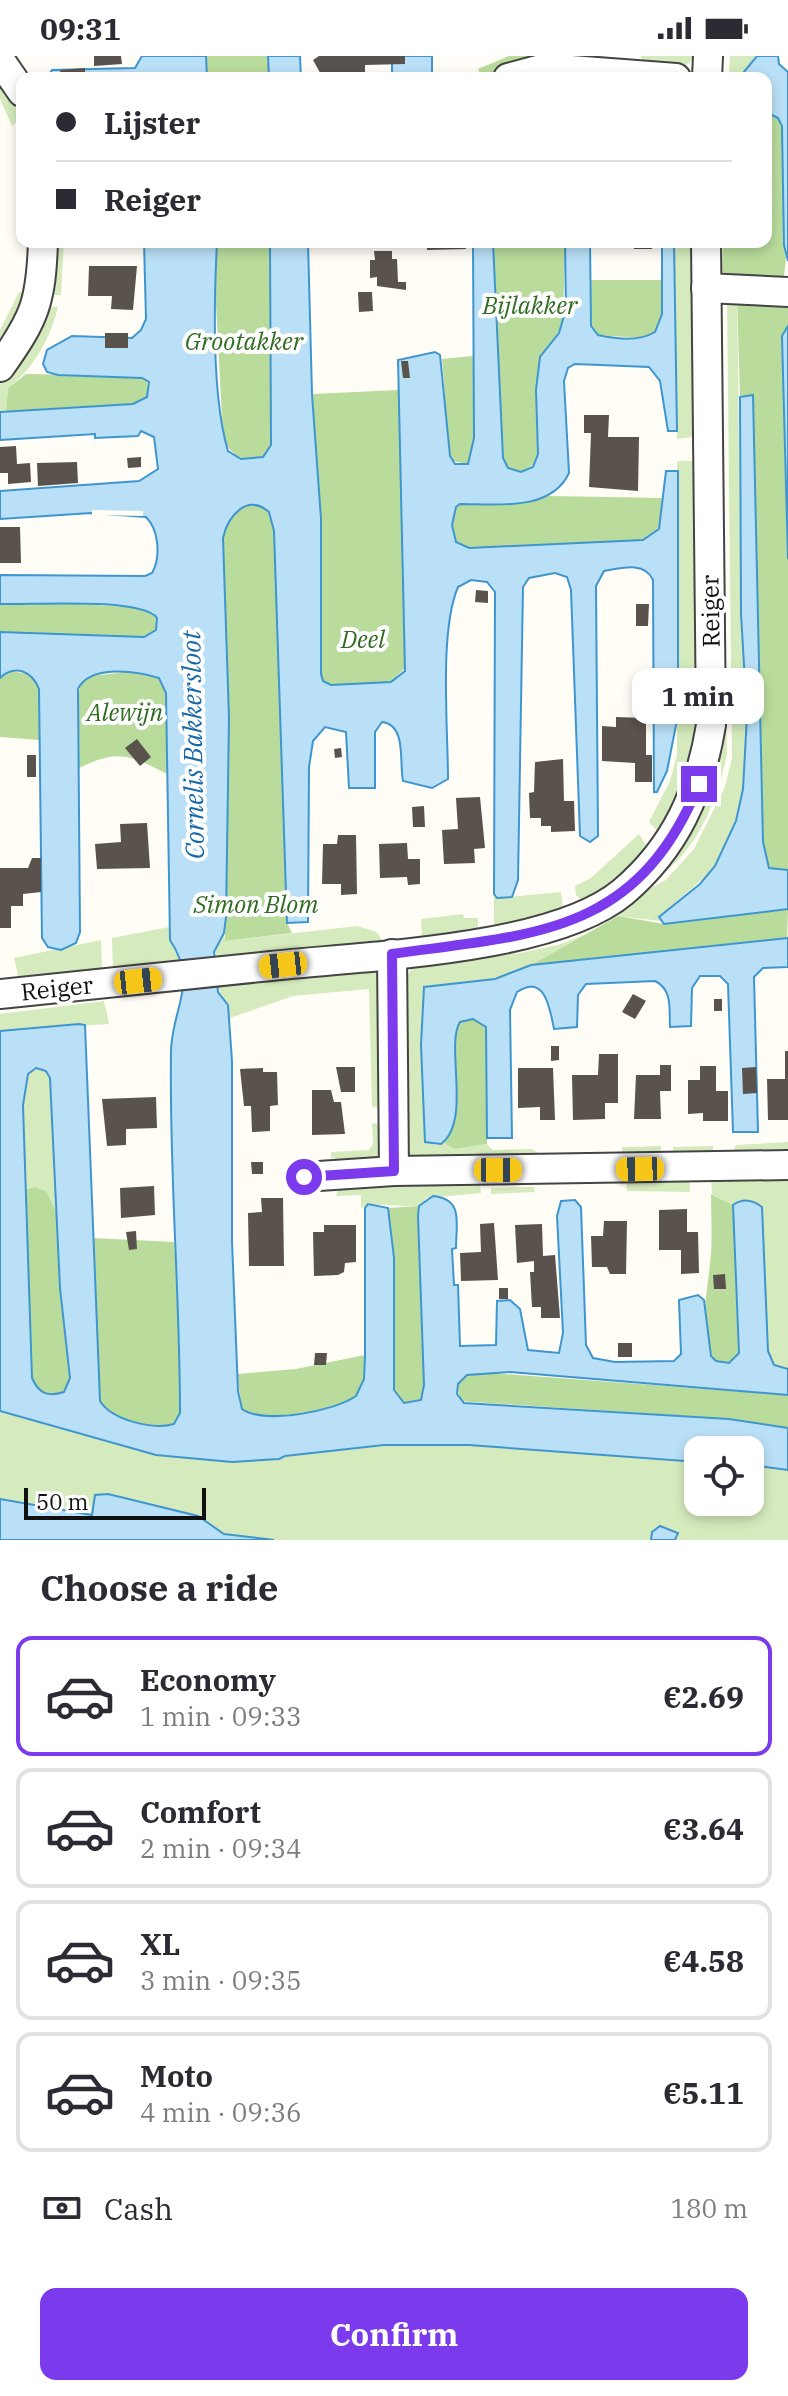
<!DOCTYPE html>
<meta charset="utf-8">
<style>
:root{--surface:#fff;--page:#f2f2f3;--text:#2b2b33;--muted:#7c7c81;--line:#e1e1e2;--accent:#7c3aed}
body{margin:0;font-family:"IBM Plex Serif",serif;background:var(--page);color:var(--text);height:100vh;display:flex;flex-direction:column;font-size:30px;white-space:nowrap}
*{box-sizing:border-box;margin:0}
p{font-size:26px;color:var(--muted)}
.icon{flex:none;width:44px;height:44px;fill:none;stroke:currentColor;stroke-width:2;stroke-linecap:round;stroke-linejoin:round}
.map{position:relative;height:1484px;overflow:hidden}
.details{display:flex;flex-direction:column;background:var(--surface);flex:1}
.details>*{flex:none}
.hud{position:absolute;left:16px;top:16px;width:756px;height:176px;border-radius:16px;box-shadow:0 4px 12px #0003;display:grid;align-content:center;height:176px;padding:0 40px;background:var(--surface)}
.controls{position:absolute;left:684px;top:1380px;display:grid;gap:16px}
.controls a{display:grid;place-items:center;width:80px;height:80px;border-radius:16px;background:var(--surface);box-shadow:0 4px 12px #0003;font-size:40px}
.scale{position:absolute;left:24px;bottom:20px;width:182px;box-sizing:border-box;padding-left:8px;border:4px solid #111;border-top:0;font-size:22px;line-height:28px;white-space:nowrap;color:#111;-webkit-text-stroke:6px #fff;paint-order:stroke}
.end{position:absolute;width:36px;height:36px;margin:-18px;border:10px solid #7c3aed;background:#fff;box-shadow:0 0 0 4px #fff}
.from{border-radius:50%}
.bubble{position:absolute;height:56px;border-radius:16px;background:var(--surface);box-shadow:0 4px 12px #0003;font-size:26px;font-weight:700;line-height:56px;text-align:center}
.car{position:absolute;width:24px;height:48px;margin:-24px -12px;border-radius:10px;box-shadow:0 0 6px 2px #0007;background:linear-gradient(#f5c518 24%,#345 0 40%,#f5c518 0 76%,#345 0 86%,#f5c518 0)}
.hud b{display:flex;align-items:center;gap:28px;height:76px;font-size:30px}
.hud b+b{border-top:2px solid var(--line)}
.hud i{width:20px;height:20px;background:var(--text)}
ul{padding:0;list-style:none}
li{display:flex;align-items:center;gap:24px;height:120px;margin:0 16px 12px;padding:0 24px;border:4px solid var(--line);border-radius:16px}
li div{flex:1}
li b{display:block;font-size:30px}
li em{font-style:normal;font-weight:700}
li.on{border-color:var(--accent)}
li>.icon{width:72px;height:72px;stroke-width:1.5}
h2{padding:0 40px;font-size:36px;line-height:96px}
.pay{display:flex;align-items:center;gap:20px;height:88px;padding:0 40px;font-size:30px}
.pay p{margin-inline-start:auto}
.cta{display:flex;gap:16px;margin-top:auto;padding:16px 40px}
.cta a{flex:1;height:92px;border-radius:16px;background:var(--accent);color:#fff;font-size:32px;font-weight:700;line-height:92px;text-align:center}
.status{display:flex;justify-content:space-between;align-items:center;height:56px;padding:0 40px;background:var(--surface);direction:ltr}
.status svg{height:22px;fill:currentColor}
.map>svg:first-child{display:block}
.green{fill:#d5ebbd}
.forest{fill:#b9dc9c}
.water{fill:#b9e0f7;stroke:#3f96cf;stroke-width:2;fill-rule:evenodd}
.pier{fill:#fffdf5}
.building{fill:#5a524d}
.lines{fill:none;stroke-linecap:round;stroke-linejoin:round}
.minor-casing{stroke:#444;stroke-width:32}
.minor{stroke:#fff;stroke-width:28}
.route{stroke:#7c3aed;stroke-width:10}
.labels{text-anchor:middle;stroke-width:8;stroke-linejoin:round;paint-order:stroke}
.park-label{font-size:24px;font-style:italic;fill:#2f6b1f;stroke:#fff}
.street-label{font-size:24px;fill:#111;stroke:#fff}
.water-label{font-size:26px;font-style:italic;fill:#1768a6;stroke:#fff}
</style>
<div class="status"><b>09:31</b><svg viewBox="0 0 49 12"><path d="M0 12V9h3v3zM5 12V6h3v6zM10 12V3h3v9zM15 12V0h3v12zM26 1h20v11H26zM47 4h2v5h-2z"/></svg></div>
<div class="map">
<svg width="788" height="1484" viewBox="0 0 788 1484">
<rect width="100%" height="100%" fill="#fffdf5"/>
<!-- green -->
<g class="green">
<polygon points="641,0 697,0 677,17 642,6"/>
<polygon points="730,0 757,0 739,22 729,22"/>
<polygon points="0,16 22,53 22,61 12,70 0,43"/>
<polygon points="49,186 64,186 61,239 52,239"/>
<polygon points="674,186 695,186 698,380 677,383"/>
<polygon points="19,236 32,240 0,298 0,274"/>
<path d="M737,238c2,107 2,214 4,321 2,78 18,160 -16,233 -15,32 -42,45 -66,69l2,4 -43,-5 29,-26 19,-10 28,-31 31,-62 7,-29 -5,-459z"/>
<path d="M721,247l6,452c-12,52 -32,102 -80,129l48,-65z"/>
<path d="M43,250l15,1c-8,32 -24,61 -50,81l-2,23 -6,1v-36z"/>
<polygon points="677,405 695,405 701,648 683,742 658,776 649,766 670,725 677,699"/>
<polygon points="639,778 649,794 618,826 586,848 576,839 575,830 591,822"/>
<polygon points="561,836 563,855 494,872 494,838 497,842"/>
<polygon points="463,858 464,862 478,862 478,874 422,884 421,863"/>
<polygon points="357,870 377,876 384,888 214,902 219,881 224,877 225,885"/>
<polygon points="169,871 170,884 180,906 117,917 113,912 112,882"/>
<polygon points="586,878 531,909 495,923 424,931 435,1089 444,1087 454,1093 487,1088 493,1094 532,1093 544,1101 417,1107 404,1092 403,926 412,912 520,897 558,889"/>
<polygon points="101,884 102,914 20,928 14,902"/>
<path d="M376,916l3,3 4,133 -11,-1 -3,-118 -76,7 -63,22c-2,-3 -12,-29 -12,-34z"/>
<polygon points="104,945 109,968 0,975 0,958"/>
<polygon points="36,1011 46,1015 50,1022 57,1158 35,1131 25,1134 23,1049 28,1018"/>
<polygon points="372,1067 384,1068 381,1104 340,1111 335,1102 331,1102 331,1096 369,1094 373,1088"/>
<polygon points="788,1086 788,1100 730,1102 736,1089"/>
<polygon points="661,1090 661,1101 623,1106 622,1091"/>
<polygon points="713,1090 713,1101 674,1106 673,1091"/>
<polygon points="788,1116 788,1313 774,1309 770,1302 739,1145 733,1149 712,1138 711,1121"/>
<polygon points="689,1120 690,1136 627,1135 626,1122"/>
<path d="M341,1125l139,2 1,10 -54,5 -8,8c-21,1 -40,-4 -58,2v-13l-25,1z"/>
<polygon points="534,1131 535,1136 491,1138 491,1132"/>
<polygon points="0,1355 156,1399 232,1406 402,1388 502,1390 698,1406 698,1446 750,1446 750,1409 788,1414 788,1484 675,1484 678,1477 652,1476 651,1484 274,1484 224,1478 198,1460 96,1453 92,1459 0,1443"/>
</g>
<!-- forest -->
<g class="forest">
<polygon points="206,0 268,0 269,22 207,22"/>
<polygon points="509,0 537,0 493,22 482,22 478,13"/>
<polygon points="766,56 778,62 783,76 786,202 783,229 733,223 722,215 723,186 766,186"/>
<path d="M217,186h53l2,198c-5,29 -40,26 -49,-4l-9,-169z"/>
<polygon points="493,186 565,186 563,266 537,318 537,406 522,416 508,412 503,402"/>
<polygon points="589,224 663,224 662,258 655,276 638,282 598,279 591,270"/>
<path d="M737,238l51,3v29l-6,10 6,223v311c-22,4 -23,-10 -25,-28l-10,-446 -13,1z"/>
<polygon points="473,300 473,400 468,408 452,405 449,393 442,303"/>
<polygon points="26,318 136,320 147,324 149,337 143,345 133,348 6,355 8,332"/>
<polygon points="399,334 406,611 391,626 331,629 323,625 321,618 321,463 312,338"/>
<polygon points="550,440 663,442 662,464 656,478 643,484 469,492 456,486 452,469 456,451 460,448 516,447"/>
<path d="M258,449l11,7 5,19 13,392 5,10 -67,8 4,-223 -6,-180c4,-20 14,-33 35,-33z"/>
<polygon points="61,547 144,552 157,563 156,574 144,581 0,576 0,548"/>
<polygon points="12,615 31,619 39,633 40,684 0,681 0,622"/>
<path d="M126,616l32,6 8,15 1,81c-38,-20 -50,-25 -90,-5l1,-74 4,-14 9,-5z"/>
<polygon points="781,852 788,853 787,882 531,909 618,860 664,868"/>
<path d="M473,963l13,8 2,11 -1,106 -33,5 -10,-6c25,-29 2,-100 16,-121z"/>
<path d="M35,1131l11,4 11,23 13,164 -6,15c-16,4 -25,1 -32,-15l-7,-188z"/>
<path d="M711,1138l22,11 6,148 -10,10 -13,-2c-20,-20 -8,-72 -6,-98 3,-23 1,-46 1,-69z"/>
<polygon points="419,1150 424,1329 421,1345 404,1347 394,1334 394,1202 388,1152"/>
<path d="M93,1182l81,4 6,84v87l-6,11c-22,6 -62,-4 -74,-23z"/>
<path d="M365,1299c-1,13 1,31 -10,41 -16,16 -95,27 -113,13l-5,-35 59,-5z"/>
<polygon points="477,1316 788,1339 788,1372 729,1363 459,1345 458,1328 467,1319"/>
</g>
<!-- water -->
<g class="water">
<polygon points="142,0 206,0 207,22 48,20 52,14 135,12"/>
<polygon points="268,0 300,0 301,22 269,22"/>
<rect x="392" y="0" width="40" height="22"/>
<polygon points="757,0 778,0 779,8 788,16 788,205 784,189 782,70 778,62 766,56 766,22 739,22"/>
<path d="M144,186h73c-3,58 -6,152 11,209l13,8 22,-2 8,-12 -1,-203h38l4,152 9,125v155l2,7 8,4 60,-3 14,-11 -7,-311 37,-8 5,3 10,101 5,8h13l6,-26 -1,-196h20l10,216 5,10 13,4 12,-5 5,-13 -2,-64 4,-33 19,-24 7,-24 -1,-67h25l1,84 7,9c19,4 40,7 57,-3l7,-18v-72h12l3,189h-9l-8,-50 -11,-14 -74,-3 -7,4 -4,13 5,92c-18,39 -73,31 -109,31l-4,3 -4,18 4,17 13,6 174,-8 16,-11 7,-58h12v244l-11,56 -10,21h-3l-1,-212c-8,-19 -32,-12 -49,-9l-8,15 2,250 -8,6 -10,-6 -9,-246 -4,-13 -12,-4 -26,5 -6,9 -5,293 -6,17 -15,1 -3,-4 1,-302 -8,-10 -16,-2 -13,7c-19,44 -10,142 -10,192l-16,9 -29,-7c-4,-19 4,-56 -21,-59l-7,10v56h-26l-3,-56 -21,-5 -12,14 -4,26 -1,155 -21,1 -13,-392 -5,-19c-22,-19 -41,4 -46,26l6,180 -3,199 -2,16 -10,19 4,40 10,13 4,56v180l6,150 4,18c22,16 93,2 114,-13l8,-17 1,-24v-147l3,-4 20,4 6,50v132l10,13 17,-3 3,-15 -6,-169 1,-10 14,-10c31,3 23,27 23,52l-4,1 2,36h4l2,61 36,-1 1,-44 13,-1 10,9 8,41 31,3 4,-20 -6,-117 4,-15 14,-1 6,7 5,138 7,13 22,4 59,-1 7,-7 -2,-54 19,-5 6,5 7,56 5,5 13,2 10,-10 -6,-148c10,-7 20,-5 29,2l6,144 6,14 14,4v26l-278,-23 -43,3 -9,9 -1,10 7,9 265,16 59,9v42l-38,-5v-15h-52v12l-229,-17h-85l-99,11 -6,3 -47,3 -76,-7 -156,-44v-380l79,-7 6,1 15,376c12,19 52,29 74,23l6,-11c0,-121 -11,-241 -9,-362 1,-44 28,-67 -1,-111l-4,-247 -7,-15c-22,-7 -69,-14 -81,11l2,243 -4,11 -15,7 -13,-3 -6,-9 -3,-249c-7,-18 -24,-25 -39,-11v-46l144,5 12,-7 1,-12c-16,-21 -128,-13 -157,-14v-29l145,1 7,-3c9,-16 7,-43 -6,-56l-55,-4 -91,6v-28l139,-10 19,-12 -4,-32 -13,-6 -3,5 -43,2v-4l-95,6v-28l133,-8 14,-7 2,-15 -7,-4 -84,-3 -11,-3 -4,-8 4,-14 25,-14 60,2 9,-8 5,-11zM36,1012l10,3 4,7 10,210 10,90 -6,14c-16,5 -25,2 -32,-14l-9,-273 5,-31z"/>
<polygon points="788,270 788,503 782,280"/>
<polygon points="753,339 763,786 769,812 788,814 788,853 664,868 659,861 700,828 715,810 736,765 743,733 747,660 741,558 740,341"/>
<path d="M788,882v29l-25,1 -9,9 4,155h-25l-5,-148 -8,-8h-20l-8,12 -1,38 -21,1c-1,-18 3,-37 -15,-46l-69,3 -8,11 -1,32 -23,2c-4,-20 -9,-56 -37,-37l-7,18 2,128h-25l-1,-111 -13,-8 -13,3c-15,23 12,99 -19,122l-16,-2 -4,-97 3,-58 71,-8 36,-14z"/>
<polygon points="108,1438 198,1460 224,1478 274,1484 0,1484 0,1443 92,1459 95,1439"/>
<polygon points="660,1470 678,1477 675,1484 651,1484 652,1476"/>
</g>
<!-- pier -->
<polygon class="pier" points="92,454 143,455 143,460 92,459"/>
<!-- building -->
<g class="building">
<polygon points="94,0 121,0 122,8 94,10"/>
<polygon points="319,0 405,0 405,8 365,9 365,22 323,22 313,4"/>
<polygon points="85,12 85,22 61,22 60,14"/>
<polygon points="427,186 465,186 466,193 427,194"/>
<rect x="634" y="186" width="18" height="7"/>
<polygon points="374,195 392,195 392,203 397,203 398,226 406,226 406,234 377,230 377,221 370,222 370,204 375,204"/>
<polygon points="89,210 137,210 133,254 111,253 112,240 88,240"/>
<polygon points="358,236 372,236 373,255 359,256"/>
<rect x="105" y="277" width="23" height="15"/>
<polygon points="401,305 408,305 410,322 403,322"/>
<polygon points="584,359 609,359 608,381 639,381 638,435 589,431 591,377 584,377"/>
<polygon points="16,390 17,408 30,407 31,426 8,428 8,417 0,417 0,391"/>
<polygon points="141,401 141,411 128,412 127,402"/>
<polygon points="77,406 78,427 38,430 37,407"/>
<polygon points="0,471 20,471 21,507 0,507"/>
<polygon points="476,534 488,535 488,547 475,546"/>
<polygon points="636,548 649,548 648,570 636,570"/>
<polygon points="616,661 646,662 646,699 652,699 652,726 635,726 635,707 602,705 602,670 616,671"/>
<polygon points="137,683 151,701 140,710 125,692"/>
<polygon points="341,692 342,701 335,702 334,693"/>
<rect x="27" y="699" width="9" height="22"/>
<polygon points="563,703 564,745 574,745 575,775 551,776 551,770 541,770 541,762 530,762 529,737 534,736 535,706"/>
<polygon points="480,741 485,792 474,793 475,807 444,808 442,774 458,773 456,742"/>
<polygon points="424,750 425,771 413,771 412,751"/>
<polygon points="147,767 150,812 97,813 95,788 121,786 120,768"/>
<polygon points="338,779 356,779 357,838 341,839 341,828 322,828 323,788 337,788"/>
<polygon points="407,787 408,803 420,803 420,828 408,829 407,821 380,822 379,788"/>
<polygon points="32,802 41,802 41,836 23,838 23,850 11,850 11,872 0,872 0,812 28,812"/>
<polygon points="633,938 646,945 635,963 622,956"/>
<rect x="714" y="943" width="8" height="12"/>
<polygon points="551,990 559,990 559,1004 551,1005"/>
<polygon points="785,995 788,995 788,1064 768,1064 767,1023 785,1023"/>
<polygon points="599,998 618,998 618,1047 605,1047 605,1063 573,1064 572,1019 598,1019"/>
<polygon points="660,1009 671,1009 671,1035 660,1035 661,1063 634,1063 636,1019 660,1019"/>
<polygon points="700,1010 716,1010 716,1035 728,1035 728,1065 703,1065 703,1057 688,1058 688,1024 700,1024"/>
<polygon points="336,1011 355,1011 355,1036 341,1036"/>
<polygon points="756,1011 757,1037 743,1038 742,1012"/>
<polygon points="263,1012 263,1016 277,1016 278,1049 270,1050 270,1075 252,1076 251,1050 244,1050 240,1013"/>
<polygon points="518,1012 553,1012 555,1064 540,1064 540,1051 518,1052"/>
<polygon points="312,1034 331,1034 334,1046 341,1046 345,1078 312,1079"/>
<polygon points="156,1041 157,1072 126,1073 126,1089 107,1090 102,1043"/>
<polygon points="251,1106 263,1106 263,1118 252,1118"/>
<polygon points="154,1130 155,1159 121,1162 120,1132"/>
<polygon points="261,1142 283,1142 284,1210 249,1210 248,1157 262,1156"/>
<polygon points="687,1153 687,1176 698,1176 699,1217 681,1218 681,1194 659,1194 659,1154"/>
<polygon points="604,1165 627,1165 626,1218 610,1218 607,1211 592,1211 591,1180 603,1180"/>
<polygon points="494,1167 498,1224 461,1225 460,1197 481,1196 480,1168"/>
<polygon points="542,1168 543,1200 555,1199 560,1262 541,1262 541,1251 532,1251 530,1216 534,1216 534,1205 517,1207 515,1169"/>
<polygon points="324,1169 356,1169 356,1206 345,1207 344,1216 338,1219 314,1220 313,1176 324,1176"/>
<polygon points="136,1175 137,1193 129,1194 126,1176"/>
<polygon points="725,1218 726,1233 714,1233 713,1219"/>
<rect x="499" y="1232" width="9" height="11"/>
<rect x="618" y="1287" width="14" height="14"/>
<polygon points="315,1297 327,1297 326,1309 314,1309"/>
</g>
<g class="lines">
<!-- minor casing -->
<g class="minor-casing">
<g id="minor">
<polyline points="0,4 22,36"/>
<polyline points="508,22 545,12 676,22"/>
<polyline points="707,22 708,0"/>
<polyline points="706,232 788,236"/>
<path d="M0,311c35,-49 41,-65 43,-125"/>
<polyline points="392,898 394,1115"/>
<path d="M0,938c90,-9 181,-19 271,-28 93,-10 281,-15 352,-74 53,-45 77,-100 88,-167l-5,-483"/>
<polyline points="304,1121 394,1115 788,1109"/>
</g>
</g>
<!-- minor -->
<use href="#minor" class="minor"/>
</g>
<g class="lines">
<!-- route -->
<path class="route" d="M304,1121l90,-6 -2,-217c141,-20 245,-18 307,-170"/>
</g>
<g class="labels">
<!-- park labels -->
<g class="park-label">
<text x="530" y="258">Bijlakker</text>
<text x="244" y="294">Grootakker</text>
<text x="363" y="592">Deel</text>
<text x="125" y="665">Alewijn</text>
<text x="256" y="857">Simon Blom</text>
</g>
<!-- street labels -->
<g class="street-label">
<text transform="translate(711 555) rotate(-91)" y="8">Reiger</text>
<text transform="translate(57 933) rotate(-6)" y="8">Reiger</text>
</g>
<!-- water labels -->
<g class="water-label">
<text transform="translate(193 689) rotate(-91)" y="9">Cornelis Bakkersloot</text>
</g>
</g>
</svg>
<div class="controls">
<a><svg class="icon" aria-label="locate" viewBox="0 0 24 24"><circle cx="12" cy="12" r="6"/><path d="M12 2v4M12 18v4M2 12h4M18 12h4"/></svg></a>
</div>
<div class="scale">50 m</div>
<i class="end from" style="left:304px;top:1121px"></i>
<i class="end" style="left:699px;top:728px"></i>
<div class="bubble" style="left:632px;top:612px;width:132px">1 min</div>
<i class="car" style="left:283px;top:909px;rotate:264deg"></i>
<i class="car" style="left:138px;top:925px;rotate:84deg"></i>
<i class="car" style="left:640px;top:1113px;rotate:269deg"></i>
<i class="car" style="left:498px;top:1114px;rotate:90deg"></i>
<div class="hud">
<b><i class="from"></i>Lijster</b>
<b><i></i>Reiger</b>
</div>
</div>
<section class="details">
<h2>Choose a ride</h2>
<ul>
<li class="on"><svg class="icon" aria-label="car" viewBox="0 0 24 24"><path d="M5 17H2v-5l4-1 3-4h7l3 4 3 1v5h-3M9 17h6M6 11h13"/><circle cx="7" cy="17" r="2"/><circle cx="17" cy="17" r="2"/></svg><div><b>Economy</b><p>1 min · 09:33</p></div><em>€2.69</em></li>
<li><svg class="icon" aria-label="car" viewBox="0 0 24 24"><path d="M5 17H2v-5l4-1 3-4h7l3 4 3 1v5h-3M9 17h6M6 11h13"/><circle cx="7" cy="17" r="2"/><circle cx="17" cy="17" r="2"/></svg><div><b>Comfort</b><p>2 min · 09:34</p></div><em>€3.64</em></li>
<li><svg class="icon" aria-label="car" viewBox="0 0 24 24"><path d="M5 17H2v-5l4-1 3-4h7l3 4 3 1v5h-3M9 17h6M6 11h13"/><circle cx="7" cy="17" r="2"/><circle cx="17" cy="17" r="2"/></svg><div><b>XL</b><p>3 min · 09:35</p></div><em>€4.58</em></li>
<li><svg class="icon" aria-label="car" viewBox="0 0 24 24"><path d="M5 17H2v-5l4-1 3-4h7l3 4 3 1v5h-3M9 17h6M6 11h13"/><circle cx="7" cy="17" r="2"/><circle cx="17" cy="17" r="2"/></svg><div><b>Moto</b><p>4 min · 09:36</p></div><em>€5.11</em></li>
</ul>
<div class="pay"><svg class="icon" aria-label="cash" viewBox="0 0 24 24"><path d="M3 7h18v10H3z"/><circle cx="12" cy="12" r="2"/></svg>Cash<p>180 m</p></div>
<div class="cta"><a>Confirm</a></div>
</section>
